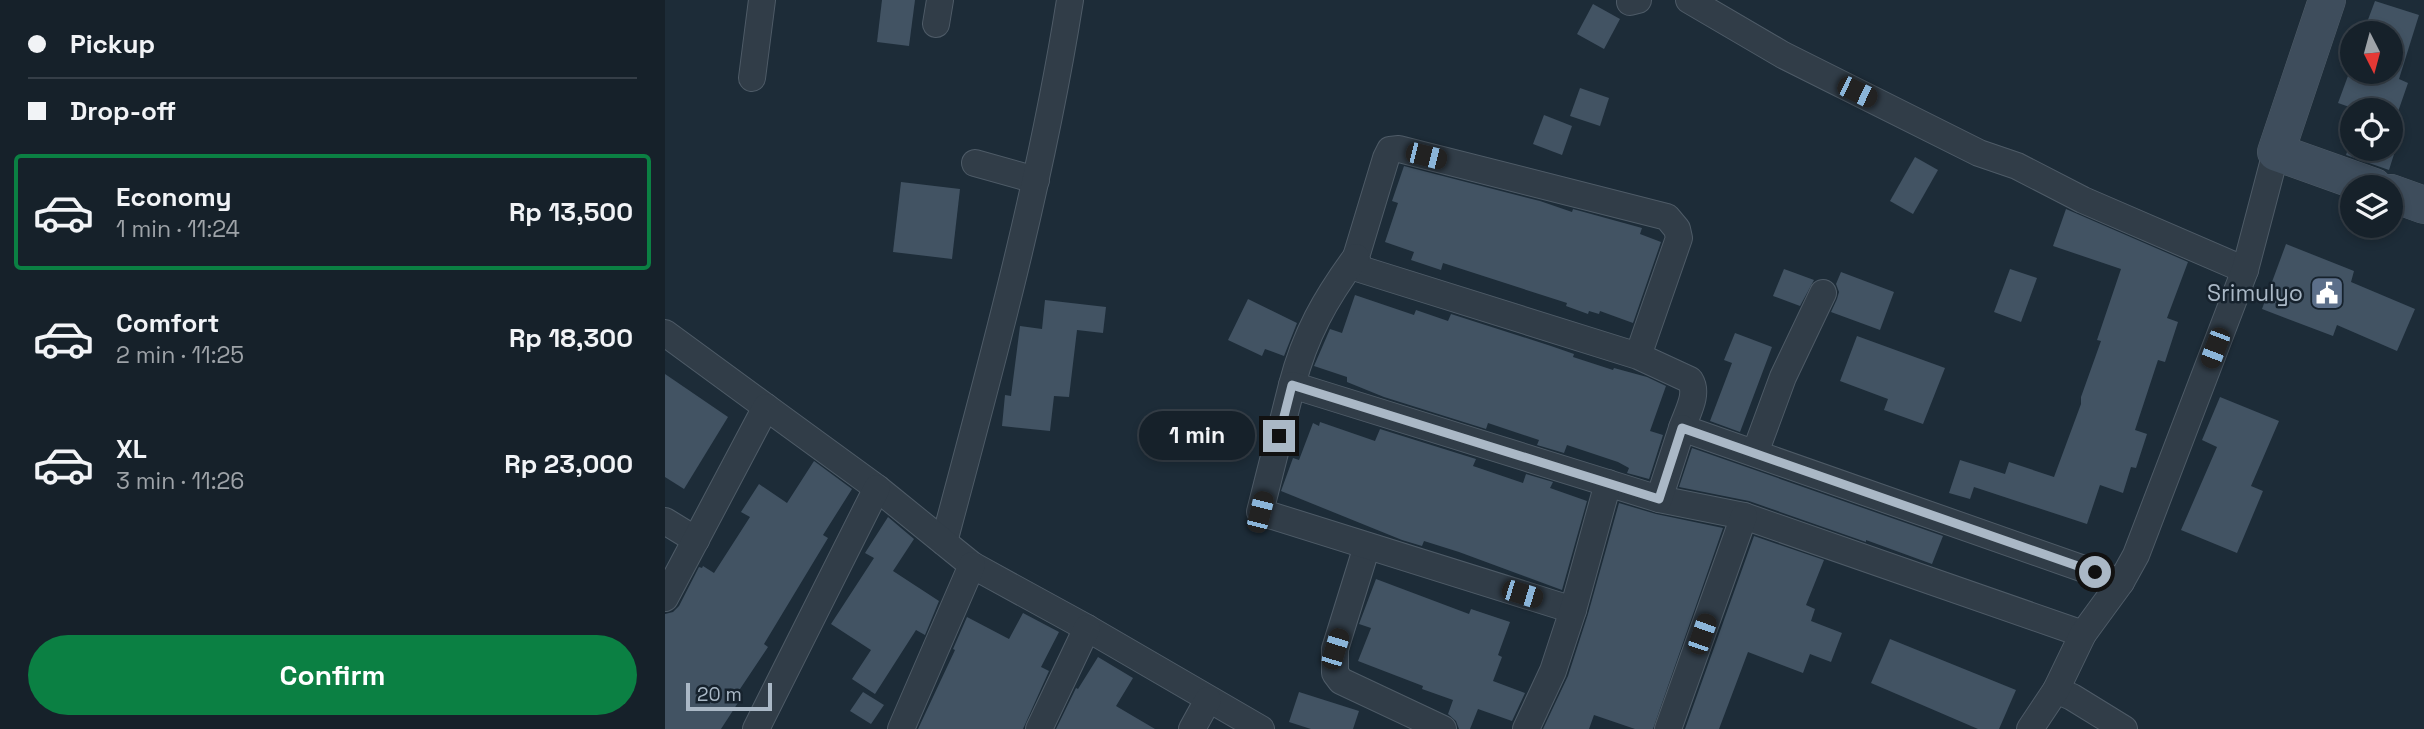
<!DOCTYPE html>
<meta charset="utf-8">
<style>
:root{--surface:#16212a;--page:#1f2932;--text:#f1f3f6;--muted:#9ea3a8;--line:#353e47;--accent:#0b8043}
body{margin:0;font-family:"Space Grotesk",sans-serif;background:var(--page);color:var(--text);height:100vh;display:flex;flex-direction:column;font-size:26px;white-space:nowrap}
*{box-sizing:border-box;margin:0}
p{font-size:23px;color:var(--muted)}
.icon{flex:none;width:38px;height:38px;fill:none;stroke:currentColor;stroke-width:2;stroke-linecap:round;stroke-linejoin:round}
.map{position:relative;flex:1;overflow:hidden}
.panel{display:flex;flex-direction:column;background:var(--surface);width:665px}
.panel>*{flex:none}
.hud{display:grid;align-content:center;height:154px;padding:0 28px;background:var(--surface)}
.needle{width:46px;rotate:174deg}
.fabs{position:absolute;left:1675px;top:21px;display:grid;gap:14px}
.fabs a{display:grid;place-items:center;width:63px;height:63px;border-radius:50%;background:var(--surface);box-shadow:0 4px 10px #0003,0 0 0 2px var(--line);font-size:35px}
.scale{position:absolute;left:21px;bottom:18px;width:86px;box-sizing:border-box;padding-left:7px;border:4px solid #aab8c6;border-top:0;font-size:19px;line-height:24px;white-space:nowrap;color:#aab8c6;-webkit-text-stroke:5px #16222d;paint-order:stroke}
.end{position:absolute;width:32px;height:32px;margin:-16px;border:9px solid #aab8c6;background:#111;box-shadow:0 0 0 4px #111}
.from{border-radius:50%}
.bubble{position:absolute;height:49px;border-radius:24px;background:var(--surface);box-shadow:0 4px 10px #0003,0 0 0 2px var(--line);font-size:23px;font-weight:800;line-height:49px;text-align:center}
.car{position:absolute;width:21px;height:42px;margin:-21px -10px;border-radius:9px;box-shadow:0 0 5px 2px #0007;background:linear-gradient(#222 24%,#8ab4d8 0 40%,#222 0 76%,#8ab4d8 0 86%,#222 0)}
.hud b{display:flex;align-items:center;gap:24px;height:66px;font-size:26px}
.hud b+b{border-top:2px solid var(--line)}
.hud i{width:18px;height:18px;background:var(--text)}
ul{padding:0;list-style:none}
li{display:flex;align-items:center;gap:21px;height:116px;margin:0 14px 10px;padding:0 14px;border:4px solid transparent;border-radius:7px}
li div{flex:1}
li b{display:block;font-size:26px}
li em{font-style:normal;font-weight:800}
li.selected{border-color:var(--accent)}
li>.icon{width:63px;height:63px;stroke-width:1.5}
.button{display:flex;gap:14px;margin-top:auto;padding:14px 28px}
.button a{flex:1;height:80px;border-radius:42px;background:var(--accent);color:#fff;font-size:28px;font-weight:800;line-height:80px;text-align:center}
main{display:flex;flex:1;min-height:0}
.map>svg:first-child{display:block}
.building{fill:#425363}
.lines{fill:none;stroke-linecap:round;stroke-linejoin:round}
.street-casing{stroke:#4e5b67;stroke-width:28}
.secondary-casing{stroke:#4e5b67;stroke-width:38}
.street{stroke:#313d48;stroke-width:26}
.secondary{stroke:#3e4d5c;stroke-width:37}
.route{stroke:#aab8c6;stroke-width:9}
.labels{text-anchor:middle;stroke-width:5;stroke-linejoin:round;paint-order:stroke}
.poi-label{font-size:23px;fill:#aab8c6;stroke:#16222d;text-anchor:end}
</style>
<main>
<section class="panel">
<div class="hud">
<b><i class="from"></i>Pickup</b>
<b><i></i>Drop-off</b>
</div>
<ul>
<li class="selected"><svg class="icon" aria-label="car" viewBox="0 0 24 24"><path d="M5 17H2v-5l4-1 3-4h7l3 4 3 1v5h-3M9 17h6M6 11h13"/><circle cx="7" cy="17" r="2"/><circle cx="17" cy="17" r="2"/></svg><div><b>Economy</b><p>1 min · 11:24</p></div><em>Rp 13,500</em></li>
<li><svg class="icon" aria-label="car" viewBox="0 0 24 24"><path d="M5 17H2v-5l4-1 3-4h7l3 4 3 1v5h-3M9 17h6M6 11h13"/><circle cx="7" cy="17" r="2"/><circle cx="17" cy="17" r="2"/></svg><div><b>Comfort</b><p>2 min · 11:25</p></div><em>Rp 18,300</em></li>
<li><svg class="icon" aria-label="car" viewBox="0 0 24 24"><path d="M5 17H2v-5l4-1 3-4h7l3 4 3 1v5h-3M9 17h6M6 11h13"/><circle cx="7" cy="17" r="2"/><circle cx="17" cy="17" r="2"/></svg><div><b>XL</b><p>3 min · 11:26</p></div><em>Rp 23,000</em></li>
</ul>
<div class="button"><a>Confirm</a></div>
</section>
<div class="map">
<svg width="1759" height="729" viewBox="0 0 1759 729">
<rect width="100%" height="100%" fill="#1d2c38"/>
<!-- building -->
<g class="building">
<polygon points="217,0 250,0 244,46 212,42"/>
<polygon points="1710,1 1754,15 1734,79 1743,83 1727,129 1736,132 1724,170 1681,155 1687,137 1687,149 1726,149 1726,110 1693,110 1673,103 1687,65 1687,72 1726,72 1726,33 1698,33"/>
<polygon points="928,4 955,19 939,49 912,34"/>
<polygon points="915,88 944,98 935,126 905,116"/>
<polygon points="879,115 907,126 897,155 868,144"/>
<polygon points="1250,157 1273,170 1248,214 1225,201"/>
<polygon points="739,166 875,201 907,212 908,209 977,228 975,234 996,242 968,323 935,311 934,314 924,311 923,314 901,306 902,303 778,263 776,270 746,260 749,252 720,242 733,203 727,201"/>
<polygon points="236,182 295,189 287,259 228,252"/>
<polygon points="1401,209 1523,262 1502,318 1513,322 1500,362 1493,360 1470,430 1482,434 1471,468 1466,467 1458,493 1435,485 1422,524 1309,487 1305,499 1284,493 1295,460 1340,474 1344,462 1389,477 1416,404 1416,397 1436,341 1432,340 1456,269 1388,246"/>
<polygon points="1621,244 1689,271 1686,282 1750,309 1732,351 1672,325 1668,336 1597,309"/>
<polygon points="1119,269 1149,280 1135,306 1108,296"/>
<polygon points="1345,269 1372,278 1356,322 1329,312"/>
<polygon points="1176,272 1229,292 1215,330 1166,312 1172,299 1174,292 1171,284"/>
<polygon points="690,295 749,315 751,310 783,321 786,314 886,346 909,354 908,357 948,370 949,368 982,377 1001,386 985,431 998,435 984,479 962,473 964,468 953,462 902,445 899,453 872,445 874,440 823,423 821,429 719,397 682,382 682,377 649,366 665,329 677,333"/>
<polygon points="583,299 632,323 619,356 600,349 597,356 563,340"/>
<polygon points="380,300 441,307 438,333 412,330 404,397 389,396 385,431 337,426 340,395 346,396 355,326 377,329"/>
<polygon points="1070,333 1107,347 1075,432 1045,421 1067,363 1059,360"/>
<polygon points="1192,336 1280,368 1258,424 1219,410 1223,399 1175,381"/>
<polygon points="0,374 63,417 19,489 0,477"/>
<polygon points="1555,397 1614,421 1586,486 1598,491 1572,553 1516,530 1552,447 1537,440"/>
<polygon points="655,422 710,441 715,429 811,459 808,466 858,483 861,474 888,482 885,488 922,501 897,590 794,552 759,541 757,546 737,540 616,491 628,458 634,460 648,423 654,426"/>
<polygon points="1027,448 1278,536 1267,564 1201,540 1201,542 1084,501 1014,487"/>
<polygon points="149,461 187,489 158,535 163,538 99,644 103,647 73,692 78,695 56,729 0,729 0,614 8,612 14,606 34,567 37,568 38,566 49,573 85,517 76,512 94,484 122,503"/>
<polygon points="954,503 991,514 1058,528 988,729 970,729 929,715 924,729 878,729 903,676 923,614"/>
<polygon points="223,517 249,539 228,571 274,601 260,635 251,630 210,694 187,679 206,650 166,624 209,558 200,553"/>
<polygon points="1089,536 1159,560 1141,605 1150,609 1146,621 1177,633 1166,662 1145,654 1138,673 1083,652 1054,729 1020,729"/>
<polygon points="711,579 804,614 806,609 845,622 833,655 837,657 828,681 860,693 847,721 813,709 805,729 794,729 791,721 783,714 788,700 757,689 758,686 693,661 706,628 694,624"/>
<polygon points="358,613 394,632 376,667 384,671 358,729 253,729 290,650 288,649 302,617 344,639"/>
<polygon points="1225,639 1351,690 1334,729 1313,729 1206,683"/>
<polygon points="433,657 468,678 451,706 490,729 391,729 411,688 413,689"/>
<polygon points="198,692 219,705 206,724 185,711"/>
<polygon points="634,692 694,711 688,729 646,729 624,722"/>
</g>
<g class="lines">
<!-- street casing -->
<g class="street-casing">
<g id="street">
<polyline points="1024,0 1118,55 1314,153 1352,166 1418,200 1580,270"/>
<polyline points="965,2 973,0"/>
<polyline points="271,24 275,0"/>
<polyline points="87,78 97,0"/>
<polyline points="310,163 371,180"/>
<polyline points="0,333 101,407"/>
<path d="M973,356l-278,-87 -4,-12 30,-99 4,-8 9,-1 268,68 10,12 2,9 -41,118 52,24c9,14 -3,33 -8,48l439,154"/>
<path d="M627,385c13,-50 33,-86 64,-128"/>
<polyline points="1090,453 1118,377 1158,293"/>
<polyline points="994,499 1079,516 1418,634"/>
<polyline points="0,521 31,540"/>
<path d="M279,542c48,-179 97,-359 126,-542"/>
<polyline points="702,546 670,649 670,673 676,681 778,729"/>
<polyline points="0,598 101,407 212,488 307,565 422,628 596,729"/>
<polyline points="908,610 595,512 627,385 994,499 1017,428"/>
<polyline points="1391,690 1407,697 1459,729"/>
<polyline points="91,729 212,488"/>
<polyline points="236,729 307,565"/>
<polyline points="374,729 422,628"/>
<polyline points="527,729 543,700"/>
<polyline points="861,729 888,671 908,610 943,483"/>
<polyline points="1003,729 1079,516"/>
<polyline points="1365,729 1391,690 1418,634 1456,582 1471,555 1580,270 1611,152"/>
</g>
</g>
<!-- secondary casing -->
<g class="secondary-casing">
<g id="secondary">
<polyline points="1662,0 1611,152 1709,187"/>
<polyline points="1726,193 1759,205"/>
</g>
</g>
<!-- street -->
<use href="#street" class="street"/>
<!-- secondary -->
<use href="#secondary" class="secondary"/>
</g>
<g class="lines">
<!-- route -->
<polyline class="route" points="614,436 627,385 994,499 1017,428 1430,572"/>
</g>
<!-- icons -->
<defs>
<g id="civic-square" transform="scale(1.75)"><rect x="-9" y="-9" width="18" height="18" rx="4" fill="#5c6f8a" stroke="#16222d"/><path d="M-.6-6.5H3V-4.5H.6V-3L4-1V1h2V6H-6V1h2V-1L-.6-3ZM-1.2 2.5V6h2.4V2.5Z" fill="#fff"/></g>
</defs>
<g fill-rule="evenodd">
<use href="#civic-square" x="1662" y="293"/>
</g>
<g class="labels">
<!-- poi labels -->
<g class="poi-label">
<text x="1638" y="301">Srimulyo</text>
</g>
</g>
</svg>
<div class="fabs">
<a><svg class="needle" viewBox="-14 -14 28 28"><path d="M0-13l5 13h-10z" fill="#e53935"/><path d="M0 13l5-13h-10z" fill="#9ea3a8"/></svg></a>
<a><svg class="icon" aria-label="locate" viewBox="0 0 24 24"><circle cx="12" cy="12" r="6"/><path d="M12 2v4M12 18v4M2 12h4M18 12h4"/></svg></a>
<a><svg class="icon" aria-label="layers" viewBox="0 0 24 24"><path d="M12 4l9 5-9 5-9-5zM3 14l9 5 9-5"/></svg></a>
</div>
<div class="scale">20 m</div>
<i class="end from" style="left:1430px;top:572px"></i>
<i class="end" style="left:614px;top:436px"></i>
<div class="bubble" style="left:474px;top:411px;width:116px">1 min</div>
<i class="car" style="left:1192px;top:92px;rotate:116deg"></i>
<i class="car" style="left:761px;top:156px;rotate:104deg"></i>
<i class="car" style="left:1550px;top:348px;rotate:201deg"></i>
<i class="car" style="left:595px;top:512px;rotate:14deg"></i>
<i class="car" style="left:857px;top:594px;rotate:107deg"></i>
<i class="car" style="left:1037px;top:634px;rotate:19deg"></i>
<i class="car" style="left:670px;top:649px;rotate:17deg"></i>
</div>
</main>
